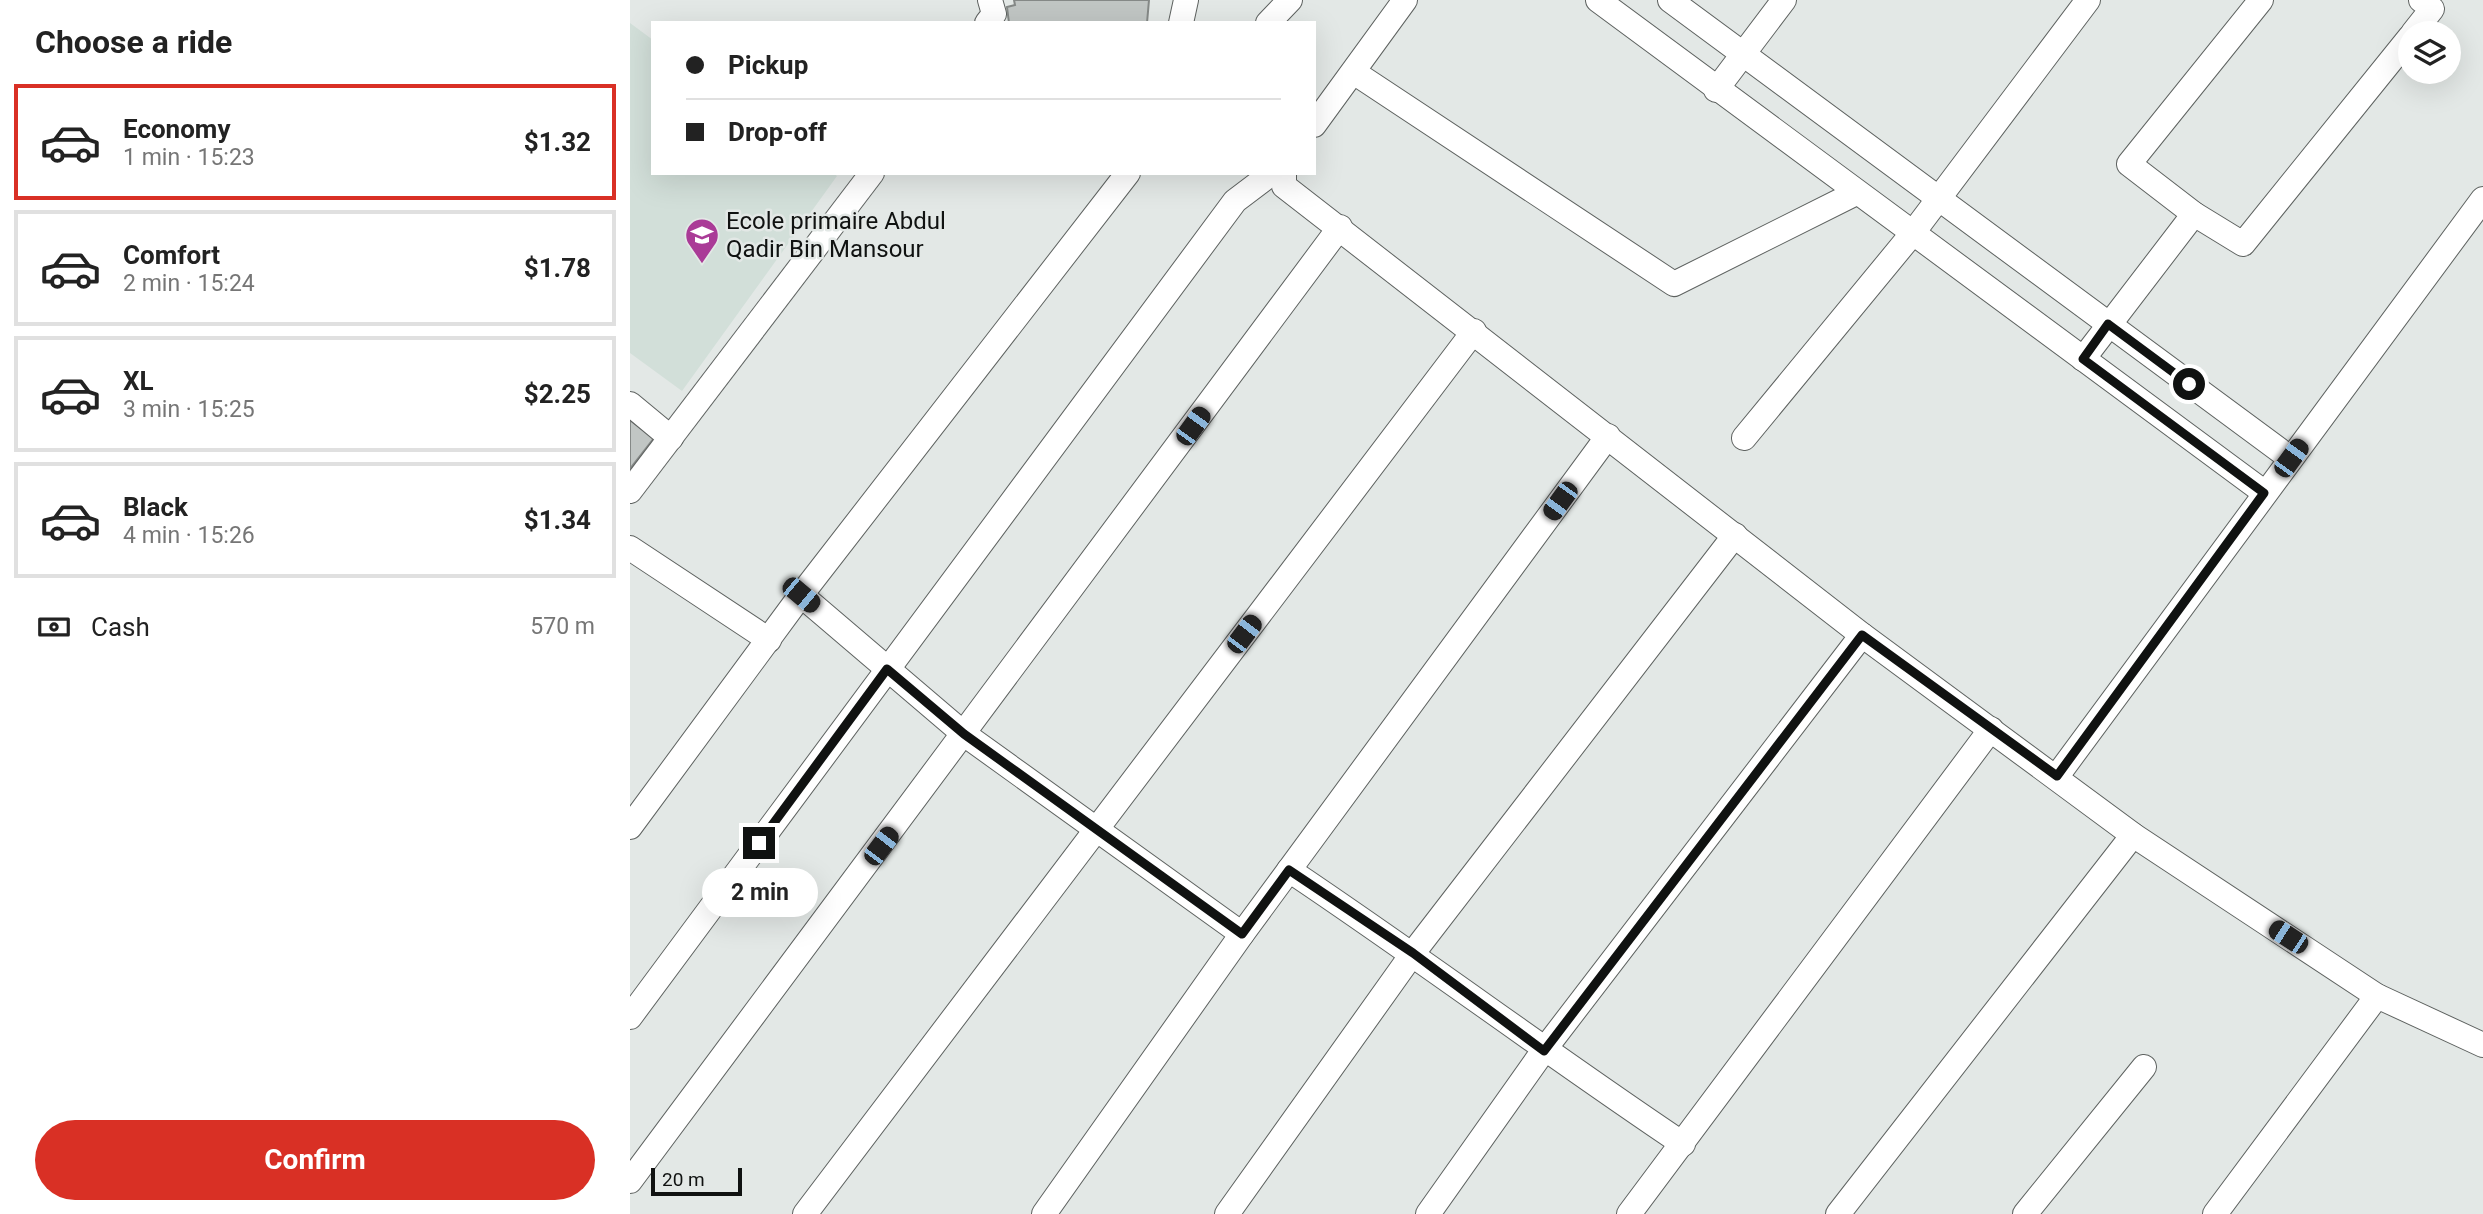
<!DOCTYPE html>
<meta charset="utf-8">
<style>
:root{--surface:#fff;--page:#f6f6f6;--text:#222;--muted:#767676;--line:#e0e0e0;--accent:#d93025}
body{margin:0;font-family:Roboto,sans-serif;background:var(--page);color:var(--text);height:100vh;display:flex;flex-direction:column;font-size:26px;white-space:nowrap}
*{box-sizing:border-box;margin:0}
p{font-size:23px;color:var(--muted)}
.icon{flex:none;width:38px;height:38px;fill:none;stroke:currentColor;stroke-width:2;stroke-linecap:round;stroke-linejoin:round}
.map{position:relative;flex:1;overflow:hidden}
.side{display:flex;flex-direction:column;background:var(--surface);width:630px}
.side>*{flex:none}
.banner{position:absolute;left:21px;top:21px;width:665px;height:154px;border-radius:0px;box-shadow:0 7px 28px #0002;display:grid;align-content:center;height:154px;padding:0 35px;background:var(--surface)}
.fabs{position:absolute;left:1768px;top:21px;display:grid;gap:14px}
.fabs a{display:grid;place-items:center;width:63px;height:63px;border-radius:50%;background:var(--surface);box-shadow:0 7px 28px #0002;font-size:35px}
.scale{position:absolute;left:21px;bottom:18px;width:91px;box-sizing:border-box;padding-left:7px;border:4px solid #101211;border-top:0;font-size:19px;line-height:24px;white-space:nowrap;color:#101211;-webkit-text-stroke:5px #e3e8e6;paint-order:stroke}
.end{position:absolute;width:32px;height:32px;margin:-16px;border:9px solid #101211;background:#fff;box-shadow:0 0 0 4px #fff}
.from{border-radius:50%}
.bubble{position:absolute;height:49px;border-radius:24px;background:var(--surface);box-shadow:0 7px 28px #0002;font-size:23px;font-weight:700;line-height:49px;text-align:center}
.car{position:absolute;width:21px;height:42px;margin:-21px -10px;border-radius:9px;box-shadow:0 0 5px 2px #0007;background:linear-gradient(#222 24%,#8ab4d8 0 40%,#222 0 76%,#8ab4d8 0 86%,#222 0)}
.banner b{display:flex;align-items:center;gap:24px;height:66px;font-size:26px}
.banner b+b{border-top:2px solid var(--line)}
.banner i{width:18px;height:18px;background:var(--text)}
ul{padding:0;list-style:none}
li{display:flex;align-items:center;gap:21px;height:116px;margin:0 14px 10px;padding:0 21px;border:4px solid var(--line);border-radius:0px}
li div{flex:1}
li b{display:block;font-size:26px}
li em{font-style:normal;font-weight:700}
li.current{border-color:var(--accent)}
li>.icon{width:63px;height:63px;stroke-width:1.5}
h2{padding:0 35px;font-size:32px;line-height:84px}
.pay{display:flex;align-items:center;gap:18px;height:77px;padding:0 35px;font-size:26px}
.pay p{margin-inline-start:auto}
.cta{display:flex;gap:14px;margin-top:auto;padding:14px 35px}
.cta a{flex:1;height:80px;border-radius:42px;background:var(--accent);color:#fff;font-size:28px;font-weight:700;line-height:80px;text-align:center}
main{display:flex;flex:1;min-height:0}
.map>svg:first-child{display:block}
.built{fill:#d2dfd9}
.building{fill:#c1c6c4;stroke:#858987;stroke-width:2}
.lines{fill:none;stroke-linecap:round;stroke-linejoin:round}
.street-casing{stroke:#5e6260;stroke-width:26}
.street{stroke:#fff;stroke-width:24}
.route{stroke:#101211;stroke-width:9}
.labels{text-anchor:middle;stroke-width:5;stroke-linejoin:round;paint-order:stroke}
.poi-label{font-size:24px;fill:#101211;stroke:#e3e8e6;text-anchor:start}
</style>
<main>
<section class="side">
<h2>Choose a ride</h2>
<ul>
<li class="current"><svg class="icon" aria-label="car" viewBox="0 0 24 24"><path d="M5 17H2v-5l4-1 3-4h7l3 4 3 1v5h-3M9 17h6M6 11h13"/><circle cx="7" cy="17" r="2"/><circle cx="17" cy="17" r="2"/></svg><div><b>Economy</b><p>1 min · 15:23</p></div><em>$1.32</em></li>
<li><svg class="icon" aria-label="car" viewBox="0 0 24 24"><path d="M5 17H2v-5l4-1 3-4h7l3 4 3 1v5h-3M9 17h6M6 11h13"/><circle cx="7" cy="17" r="2"/><circle cx="17" cy="17" r="2"/></svg><div><b>Comfort</b><p>2 min · 15:24</p></div><em>$1.78</em></li>
<li><svg class="icon" aria-label="car" viewBox="0 0 24 24"><path d="M5 17H2v-5l4-1 3-4h7l3 4 3 1v5h-3M9 17h6M6 11h13"/><circle cx="7" cy="17" r="2"/><circle cx="17" cy="17" r="2"/></svg><div><b>XL</b><p>3 min · 15:25</p></div><em>$2.25</em></li>
<li><svg class="icon" aria-label="car" viewBox="0 0 24 24"><path d="M5 17H2v-5l4-1 3-4h7l3 4 3 1v5h-3M9 17h6M6 11h13"/><circle cx="7" cy="17" r="2"/><circle cx="17" cy="17" r="2"/></svg><div><b>Black</b><p>4 min · 15:26</p></div><em>$1.34</em></li>
</ul>
<div class="pay"><svg class="icon" aria-label="cash" viewBox="0 0 24 24"><path d="M3 7h18v10H3z"/><circle cx="12" cy="12" r="2"/></svg>Cash<p>570 m</p></div>
<div class="cta"><a>Confirm</a></div>
</section>
<div class="map">
<svg width="1853" height="1214" viewBox="0 0 1853 1214">
<rect width="100%" height="100%" fill="#e3e8e6"/>
<!-- built -->
<polygon class="built" points="0,23 23,40 23,173 203,173 207,176 52,391 0,353"/>
<!-- building -->
<g class="building">
<polygon points="384,0 519,0 517,23 379,23 377,7 385,5"/>
<polygon points="0,420 24,438 0,469"/>
</g>
<g class="lines">
<!-- street casing -->
<g class="street-casing">
<g id="street">
<polyline points="968,0 1635,493"/>
<polyline points="1040,0 1660,458"/>
<polyline points="1631,0 1499,164 1564,214 1613,244 1780,37"/>
<polyline points="357,23 364,14 360,0"/>
<polyline points="551,23 556,0"/>
<polyline points="638,23 660,0"/>
<polyline points="1783,33 1802,9 1791,0"/>
<polyline points="725,73 1044,284 1226,193"/>
<polyline points="1086,90 1154,0"/>
<polyline points="684,125 775,0"/>
<polyline points="654,173 654,186 1232,635 1503,835 1747,996 1853,1045"/>
<polyline points="1453,359 1564,214"/>
<polyline points="0,404 41,438"/>
<polyline points="1114,438 1282,234 1458,0"/>
<polyline points="0,491 242,173"/>
<polyline points="0,548 139,640"/>
<polyline points="171,595 334,734 612,934"/>
<polyline points="1427,776 1853,199"/>
<polyline points="0,827 171,595 498,173"/>
<path d="M659,870c133,89 261,185 394,274"/>
<polyline points="0,1017 605,201 642,173"/>
<polyline points="0,1181 710,227"/>
<polyline points="175,1214 844,331"/>
<polyline points="414,1214 612,934 978,436"/>
<polyline points="597,1214 783,953 1105,535"/>
<polyline points="798,1214 914,1050 1232,635"/>
<polyline points="999,1214 1361,729"/>
<polyline points="1208,1214 1503,835"/>
<polyline points="1395,1214 1514,1067"/>
<polyline points="1585,1214 1747,996"/>
</g>
</g>
<!-- street -->
<use href="#street" class="street"/>
</g>
<g class="lines">
<!-- route -->
<polyline class="route" points="129,843 257,669 334,734 612,934 659,870 783,953 914,1051 1232,635 1427,776 1634,493 1453,359 1478,324 1559,384"/>
</g>
<!-- icons -->
<defs>
<g id="school-pin" transform="scale(1.75)"><path d="M0 17L-7.5 6A9.5 9.5 0 1 1 7.5 6Z" fill="#aa3b97" stroke="#e3e8e6"/><path d="M0-5L7-2L0 1L-7-2ZM-4 1L0 2.5L4 1V4Q0 6-4 4Z" fill="#fff"/></g>
</defs>
<g fill-rule="evenodd">
<use href="#school-pin" x="72" y="235"/>
</g>
<g class="labels">
<!-- poi labels -->
<g class="poi-label">
<text x="96" y="229">Ecole primaire Abdul<tspan x="96" dy="28">Qadir Bin Mansour</tspan></text>
</g>
</g>
</svg>
<div class="fabs">
<a><svg class="icon" aria-label="layers" viewBox="0 0 24 24"><path d="M12 4l9 5-9 5-9-5zM3 14l9 5 9-5"/></svg></a>
</div>
<div class="scale">20 m</div>
<i class="end from" style="left:1559px;top:384px"></i>
<i class="end" style="left:129px;top:843px"></i>
<div class="bubble" style="left:72px;top:868px;width:116px">2 min</div>
<i class="car" style="left:563px;top:426px;rotate:36deg"></i>
<i class="car" style="left:1661px;top:458px;rotate:36deg"></i>
<i class="car" style="left:930px;top:501px;rotate:216deg"></i>
<i class="car" style="left:171px;top:595px;rotate:130deg"></i>
<i class="car" style="left:614px;top:634px;rotate:37deg"></i>
<i class="car" style="left:251px;top:846px;rotate:37deg"></i>
<i class="car" style="left:1658px;top:937px;rotate:303deg"></i>
<div class="banner">
<b><i class="from"></i>Pickup</b>
<b><i></i>Drop-off</b>
</div>
</div>
</main>
